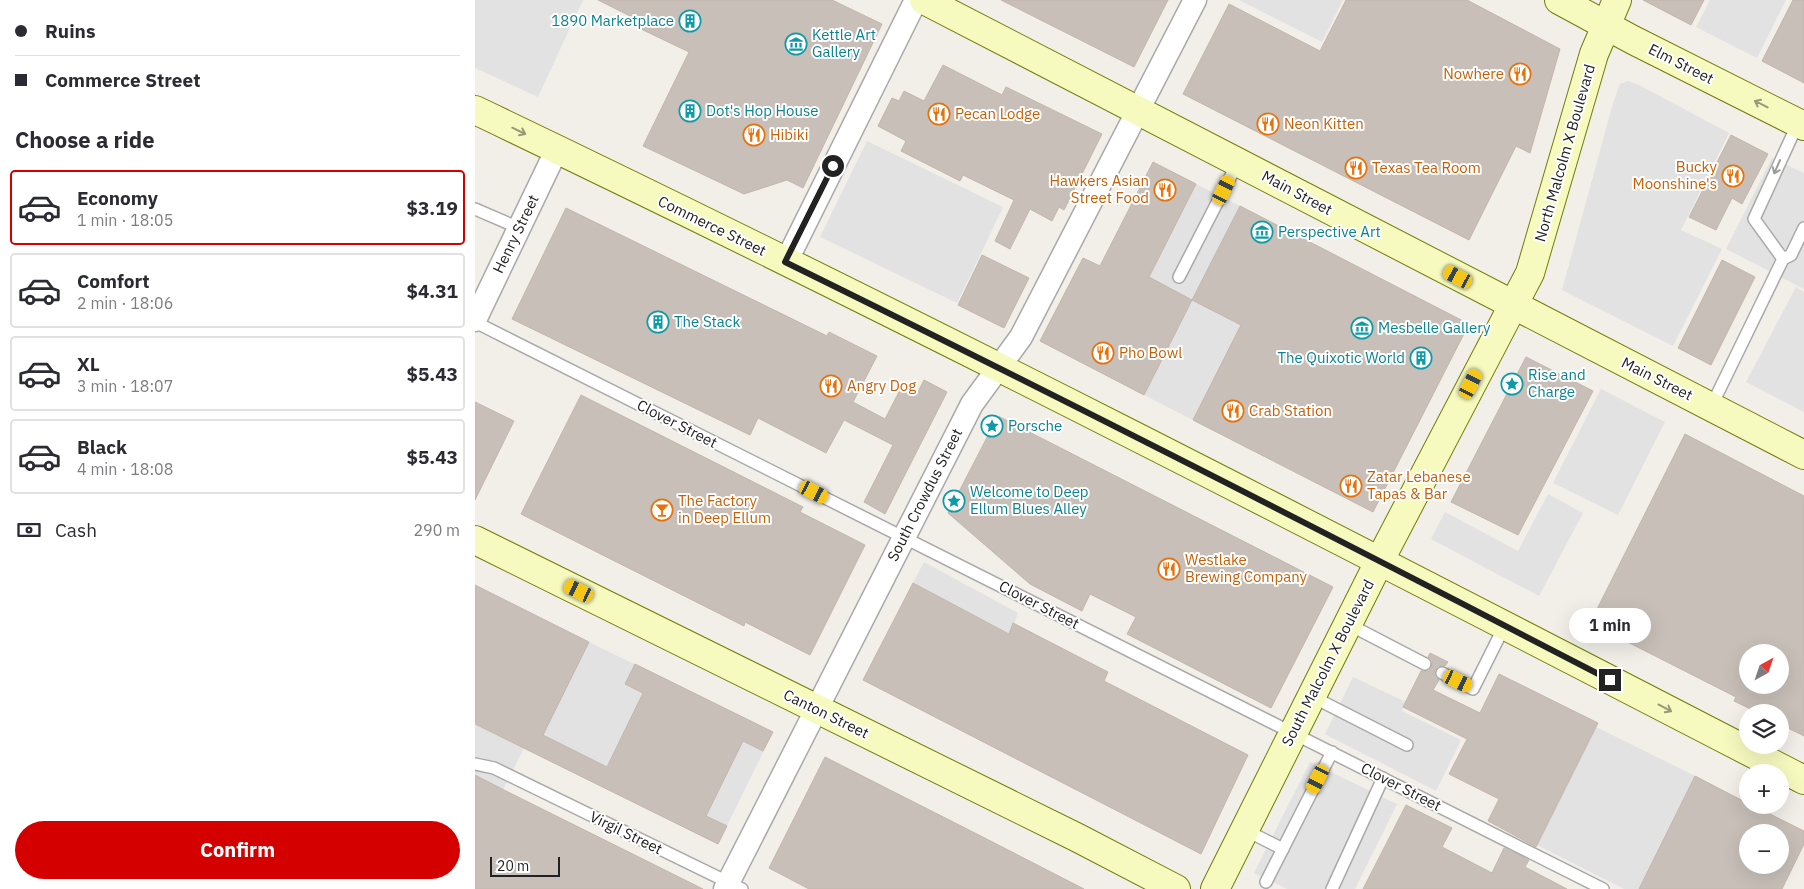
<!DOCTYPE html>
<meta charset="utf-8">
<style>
:root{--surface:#fff;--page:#f7f7f7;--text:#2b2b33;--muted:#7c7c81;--line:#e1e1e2;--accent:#d40000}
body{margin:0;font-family:"IBM Plex Sans",sans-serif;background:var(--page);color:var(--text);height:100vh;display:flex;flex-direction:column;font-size:19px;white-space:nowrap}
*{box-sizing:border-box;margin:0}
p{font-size:16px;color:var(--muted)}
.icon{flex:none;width:28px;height:28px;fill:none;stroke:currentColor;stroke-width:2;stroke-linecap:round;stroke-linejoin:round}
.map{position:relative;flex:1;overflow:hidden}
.side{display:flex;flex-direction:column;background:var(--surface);width:475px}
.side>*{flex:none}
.guide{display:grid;align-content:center;height:110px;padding:0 15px;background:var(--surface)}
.needle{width:32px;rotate:40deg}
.fabs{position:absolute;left:1264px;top:644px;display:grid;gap:10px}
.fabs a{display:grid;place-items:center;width:50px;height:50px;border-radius:50%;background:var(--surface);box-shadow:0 5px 20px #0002;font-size:25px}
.scale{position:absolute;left:15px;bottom:12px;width:70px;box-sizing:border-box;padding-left:5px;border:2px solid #222;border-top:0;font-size:14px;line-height:18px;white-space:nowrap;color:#222;-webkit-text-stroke:4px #fff;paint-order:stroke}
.end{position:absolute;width:22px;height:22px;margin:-11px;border:6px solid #222;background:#fff;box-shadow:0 0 0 2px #fff}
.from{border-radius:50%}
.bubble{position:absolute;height:35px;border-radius:18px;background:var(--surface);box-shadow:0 5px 20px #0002;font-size:16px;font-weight:800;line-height:35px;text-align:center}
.car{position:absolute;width:15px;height:30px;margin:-15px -8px;border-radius:6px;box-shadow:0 0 4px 1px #0007;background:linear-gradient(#f5c518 24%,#345 0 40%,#f5c518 0 76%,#345 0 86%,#f5c518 0)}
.guide b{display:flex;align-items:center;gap:18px;height:48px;font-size:19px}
.guide b+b{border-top:1px solid var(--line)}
.guide i{width:12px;height:12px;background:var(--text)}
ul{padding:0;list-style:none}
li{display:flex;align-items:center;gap:15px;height:75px;margin:0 10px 8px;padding:0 5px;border:2px solid var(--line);border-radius:5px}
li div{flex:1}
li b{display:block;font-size:19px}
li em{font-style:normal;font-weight:800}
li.active{border-color:var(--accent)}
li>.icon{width:45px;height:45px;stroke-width:1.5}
h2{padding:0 15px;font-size:22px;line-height:60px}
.pay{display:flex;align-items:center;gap:12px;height:55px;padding:0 15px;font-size:19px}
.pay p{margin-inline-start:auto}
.primary-button{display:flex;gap:10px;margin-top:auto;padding:10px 15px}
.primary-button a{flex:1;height:58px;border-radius:30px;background:var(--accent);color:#fff;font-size:20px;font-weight:800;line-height:58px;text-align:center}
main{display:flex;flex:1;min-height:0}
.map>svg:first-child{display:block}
.parking{fill:#e2e2e2}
.building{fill:#c7bfb8;stroke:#c4b6ab;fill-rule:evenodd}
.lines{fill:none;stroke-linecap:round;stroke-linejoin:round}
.lane-casing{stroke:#a9a9a9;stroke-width:14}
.street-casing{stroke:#a9a9a9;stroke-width:25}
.secondary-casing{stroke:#707d05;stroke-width:30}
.lane{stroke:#fff;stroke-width:11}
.street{stroke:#fff;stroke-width:22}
.secondary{stroke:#f7fabf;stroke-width:28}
.oneway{stroke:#979978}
.oneway2{stroke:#9c9c9c}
.route{stroke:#222;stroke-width:6}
.labels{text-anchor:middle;stroke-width:4;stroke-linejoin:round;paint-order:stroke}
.culture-label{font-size:15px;fill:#0d838f;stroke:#fff;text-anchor:start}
.street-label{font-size:15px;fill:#222;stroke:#fff}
.food-label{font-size:15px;fill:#c56008;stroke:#fff;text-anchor:start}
</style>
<main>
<section class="side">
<div class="guide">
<b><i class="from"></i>Ruins</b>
<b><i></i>Commerce Street</b>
</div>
<h2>Choose a ride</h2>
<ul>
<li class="active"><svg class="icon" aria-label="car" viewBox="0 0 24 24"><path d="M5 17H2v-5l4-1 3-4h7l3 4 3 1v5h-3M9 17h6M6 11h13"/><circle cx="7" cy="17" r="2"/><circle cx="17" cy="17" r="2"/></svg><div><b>Economy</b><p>1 min · 18:05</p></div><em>$3.19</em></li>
<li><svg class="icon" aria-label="car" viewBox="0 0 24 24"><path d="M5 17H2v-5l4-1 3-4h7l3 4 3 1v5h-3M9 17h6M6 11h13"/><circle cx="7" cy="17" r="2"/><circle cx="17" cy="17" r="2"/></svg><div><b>Comfort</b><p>2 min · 18:06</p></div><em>$4.31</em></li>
<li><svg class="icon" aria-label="car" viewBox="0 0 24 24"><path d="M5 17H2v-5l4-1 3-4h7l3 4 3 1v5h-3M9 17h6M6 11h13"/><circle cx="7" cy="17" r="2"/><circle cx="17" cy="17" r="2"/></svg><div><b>XL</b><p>3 min · 18:07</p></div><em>$5.43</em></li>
<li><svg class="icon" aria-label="car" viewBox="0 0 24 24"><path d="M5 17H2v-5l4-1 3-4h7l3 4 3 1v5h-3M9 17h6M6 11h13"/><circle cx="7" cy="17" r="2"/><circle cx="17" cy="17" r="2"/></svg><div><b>Black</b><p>4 min · 18:08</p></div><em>$5.43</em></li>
</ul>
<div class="pay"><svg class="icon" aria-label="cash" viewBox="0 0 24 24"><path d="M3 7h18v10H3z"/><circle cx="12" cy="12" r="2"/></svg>Cash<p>290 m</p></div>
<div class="primary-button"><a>Confirm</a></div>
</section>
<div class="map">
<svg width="1329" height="889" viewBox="0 0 1329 889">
<rect width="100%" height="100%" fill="#f2efe9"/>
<!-- parking -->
<g class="parking">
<polygon points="0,0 108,0 63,97 0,68"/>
<polygon points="764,0 868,0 847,42"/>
<polygon points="1235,0 1311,0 1282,58 1221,27"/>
<polygon points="1153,81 1164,85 1254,133 1206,230 1247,249 1198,346 1087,290 1138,103 1145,84"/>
<polygon points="392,141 528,207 482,303 345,237"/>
<polygon points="1297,158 1329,173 1329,289 1251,249"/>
<polygon points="721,184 765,206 717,300 766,325 718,420 669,395 717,300 674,277"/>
<polygon points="1321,287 1329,292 1329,412 1271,382"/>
<polygon points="1126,389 1190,422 1143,515 1078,483"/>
<polygon points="1073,494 1108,513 1064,596 956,539 970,512 1043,551"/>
<polygon points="449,562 543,613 539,624 629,674 577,778 483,729 533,633 438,583"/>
<polygon points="114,642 298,732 243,844 59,753"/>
<polygon points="878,677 931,702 927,711 986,740 961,791 850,734"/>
<polygon points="0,724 49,748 0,846"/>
<polygon points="1121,727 1220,776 1164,889 1149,889 1062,845"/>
<polygon points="835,762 922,804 880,889 812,889 779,873"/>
</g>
<!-- building -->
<g class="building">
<polygon points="123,0 357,0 407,24 328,188 312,180 269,194 168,146 214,52 166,29 169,23"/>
<polygon points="526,0 693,0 659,67"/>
<polygon points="871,0 992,0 1085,49 1055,153 1041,146 994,240 708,94 754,4 845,51"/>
<polygon points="1168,0 1229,0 1216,25"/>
<polygon points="1318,0 1329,0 1329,83 1287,61"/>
<polygon points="468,65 527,95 531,87 627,134 589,210 584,207 577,221 555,209 535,249 520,241 539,200 488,175 485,181 426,151 431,141 403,126 417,98 424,101 429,91 449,101"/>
<polygon points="1256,135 1293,154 1267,204 1257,198 1241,230 1214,217"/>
<polygon points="678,162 721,184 674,277 717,300 669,395 565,341 608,258 625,266"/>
<polygon points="765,206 994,324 898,512 718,420 766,325 717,300"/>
<polygon points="91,208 352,336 354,332 402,356 378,402 410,419 427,386 442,394 449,380 472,392 410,514 389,502 418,445 369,420 351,453 283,418 275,435 37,319"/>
<polygon points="507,255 554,278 529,328 483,305"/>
<polygon points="1247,260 1280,277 1236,365 1203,348"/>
<polygon points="1051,357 1118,391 1043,535 976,502"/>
<polygon points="106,395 328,507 325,512 390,545 335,655 270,622 269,626 46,514"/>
<polygon points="0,402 39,421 0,500"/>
<polygon points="523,416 858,587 796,708 652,634 661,617 615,594 607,611 555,584 473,513"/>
<path d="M1210,434l119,62v240l-24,-12v-12h-23l-23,-11 2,-4 -146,-74zM1272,652h33v33h-33z"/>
<polygon points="438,583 534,634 538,623 633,672 629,681 773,755 726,854 388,680"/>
<polygon points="0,585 114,642 68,735 132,767 168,693 150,684 160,664 298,732 288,751 268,741 231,816 252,826 243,844 0,724"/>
<polygon points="955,653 973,662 970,666 963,666 960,670 960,677 964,680 958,690 1005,713 1024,674 1123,723 1061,847 1013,821 1024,799 974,774 992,739 928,707 946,671 954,671 957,667 957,660 953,657"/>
<polygon points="350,757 496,831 609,889 334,889 294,868"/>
<polygon points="0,775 29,790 228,889 0,889"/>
<path d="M1220,776l52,27v2h5l52,26v13l-22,45h-143zM1272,832h33v33h-33z"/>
<polygon points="931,805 977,828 967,847 1017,873 1029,848 1054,860 1050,867 1092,889 888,889"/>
</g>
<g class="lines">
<!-- lane casing -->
<g class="lane-casing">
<g id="lane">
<polyline points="1323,123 1279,219 1308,259 1316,255 1329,228"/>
<polyline points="0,209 44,228"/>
<polyline points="704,277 763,162"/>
<polyline points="0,322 1128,889"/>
<polyline points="1236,407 1308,259"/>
<polyline points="873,624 950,664"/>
<polyline points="967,673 998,689 1030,625"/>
<polyline points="836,696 932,745"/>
<polyline points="0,764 19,768 267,889"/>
<polyline points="770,830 808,849"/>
<polyline points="791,882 857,752"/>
<polyline points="857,889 908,778"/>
</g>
</g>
<!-- street casing -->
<g class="street-casing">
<g id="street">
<polyline points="311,262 441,0"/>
<polyline points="0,320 82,149"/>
<polyline points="250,889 497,404 546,337 720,0"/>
</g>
</g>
<!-- secondary casing -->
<g class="secondary-casing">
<g id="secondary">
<polyline points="449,0 1329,455"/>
<polyline points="1084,0 1158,40 1329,126"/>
<path d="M0,110c448,214 888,442 1329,670"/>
<polyline points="0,540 603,838 701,889"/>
<polyline points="740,889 905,560 1055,273 1119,54 1142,0"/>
</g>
</g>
<!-- lane -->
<use href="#lane" class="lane"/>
<!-- street -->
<use href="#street" class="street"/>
<!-- secondary -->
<use href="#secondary" class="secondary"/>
</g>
<!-- one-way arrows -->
<defs><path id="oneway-shaft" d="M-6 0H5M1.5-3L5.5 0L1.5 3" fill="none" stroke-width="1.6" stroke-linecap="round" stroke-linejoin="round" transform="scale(1.25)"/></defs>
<g class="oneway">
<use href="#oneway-shaft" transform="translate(1286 104) rotate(-153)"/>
<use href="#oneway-shaft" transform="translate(44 131) rotate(26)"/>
<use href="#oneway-shaft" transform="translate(1190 708) rotate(28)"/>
</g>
<use class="oneway2" href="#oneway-shaft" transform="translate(1302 167) rotate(114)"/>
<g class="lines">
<!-- route -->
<path class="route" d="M358,166l-48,96c277,136 551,276 825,418"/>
</g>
<!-- icons -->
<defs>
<g id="building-ring" transform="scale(1.125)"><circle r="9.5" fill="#fff" stroke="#0f9aa8" stroke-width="1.5"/><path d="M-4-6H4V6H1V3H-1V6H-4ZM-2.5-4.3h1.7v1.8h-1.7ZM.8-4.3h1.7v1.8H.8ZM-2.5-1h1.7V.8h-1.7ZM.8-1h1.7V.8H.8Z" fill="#0f9aa8"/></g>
<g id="museum-ring" transform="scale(1.125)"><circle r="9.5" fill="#fff" stroke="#0f9aa8" stroke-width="1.5"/><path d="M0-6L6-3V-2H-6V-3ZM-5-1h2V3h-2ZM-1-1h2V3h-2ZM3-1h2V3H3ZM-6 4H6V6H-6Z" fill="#0f9aa8"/></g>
<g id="restaurant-ring" transform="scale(1.125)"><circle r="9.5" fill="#fff" stroke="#e8710a" stroke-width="1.5"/><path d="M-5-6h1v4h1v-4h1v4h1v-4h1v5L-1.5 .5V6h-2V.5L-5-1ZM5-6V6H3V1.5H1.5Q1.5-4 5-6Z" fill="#e8710a"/></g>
<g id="sight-ring" transform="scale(1.125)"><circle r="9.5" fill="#fff" stroke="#0f9aa8" stroke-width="1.5"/><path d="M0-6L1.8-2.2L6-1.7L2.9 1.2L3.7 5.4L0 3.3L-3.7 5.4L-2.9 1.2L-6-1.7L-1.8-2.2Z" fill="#0f9aa8"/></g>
<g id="bar-ring" transform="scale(1.125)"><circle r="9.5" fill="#fff" stroke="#e8710a" stroke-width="1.5"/><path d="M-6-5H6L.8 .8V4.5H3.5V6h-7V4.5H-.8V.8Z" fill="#e8710a"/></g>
</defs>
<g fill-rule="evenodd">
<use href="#building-ring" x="215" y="21"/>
<use href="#museum-ring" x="321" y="44"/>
<use href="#restaurant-ring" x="1045" y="74"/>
<use href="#building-ring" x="215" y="111"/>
<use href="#restaurant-ring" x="464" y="114"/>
<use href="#restaurant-ring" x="793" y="124"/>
<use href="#restaurant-ring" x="279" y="135"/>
<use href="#restaurant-ring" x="881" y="168"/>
<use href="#restaurant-ring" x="1258" y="176"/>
<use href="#restaurant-ring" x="690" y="190"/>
<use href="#museum-ring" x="787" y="232"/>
<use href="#building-ring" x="183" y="322"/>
<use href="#museum-ring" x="887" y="328"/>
<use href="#restaurant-ring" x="628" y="353"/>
<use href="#building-ring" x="946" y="358"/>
<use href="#sight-ring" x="1037" y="384"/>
<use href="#restaurant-ring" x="356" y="386"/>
<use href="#restaurant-ring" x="758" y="411"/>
<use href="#sight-ring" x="517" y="426"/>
<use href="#restaurant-ring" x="876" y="486"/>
<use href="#sight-ring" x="479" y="501"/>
<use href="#bar-ring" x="187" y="510"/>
<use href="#restaurant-ring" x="694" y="569"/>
</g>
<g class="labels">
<!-- culture labels -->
<g class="culture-label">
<text x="199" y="26" text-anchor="end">1890 Marketplace</text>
<text x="337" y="40">Kettle Art<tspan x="337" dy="17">Gallery</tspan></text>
<text x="231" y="116">Dot's Hop House</text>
<text x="803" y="237">Perspective Art</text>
<text x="199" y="327">The Stack</text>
<text x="903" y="333">Mesbelle Gallery</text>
<text x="930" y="363" text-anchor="end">The Quixotic World</text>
<text x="1053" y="380">Rise and<tspan x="1053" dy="17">Charge</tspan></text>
<text x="533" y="431">Porsche</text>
<text x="495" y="497">Welcome to Deep<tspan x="495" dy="17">Ellum Blues Alley</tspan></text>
</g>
<!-- street labels -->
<g class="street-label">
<text transform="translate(1206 64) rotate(27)" y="5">Elm Street</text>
<text transform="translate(1090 153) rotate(-74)" y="5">North Malcolm X Boulevard</text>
<text transform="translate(822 193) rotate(28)" y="5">Main Street</text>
<text transform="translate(237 226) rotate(26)" y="5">Commerce Street</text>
<text transform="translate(41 234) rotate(-64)" y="5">Henry Street</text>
<text transform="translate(1182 379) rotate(27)" y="5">Main Street</text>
<text transform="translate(202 424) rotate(27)" y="5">Clover Street</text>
<text transform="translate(450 495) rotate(-63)" y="5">South Crowdus Street</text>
<text transform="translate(564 605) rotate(27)" y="5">Clover Street</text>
<text transform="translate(853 663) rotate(-63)" y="5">South Malcolm X Boulevard</text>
<text transform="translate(351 714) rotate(26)" y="5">Canton Street</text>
<text transform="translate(926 787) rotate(27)" y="5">Clover Street</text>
<text transform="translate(151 833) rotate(26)" y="5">Virgil Street</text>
</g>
<!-- food labels -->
<g class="food-label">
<text x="1029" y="79" text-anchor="end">Nowhere</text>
<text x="480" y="119">Pecan Lodge</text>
<text x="809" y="129">Neon Kitten</text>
<text x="295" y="140">Hibiki</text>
<text x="1242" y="172" text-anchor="end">Bucky<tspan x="1242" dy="17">Moonshine's</tspan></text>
<text x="897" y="173">Texas Tea Room</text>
<text x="674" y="186" text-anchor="end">Hawkers Asian<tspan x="674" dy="17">Street Food</tspan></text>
<text x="644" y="358">Pho Bowl</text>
<text x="372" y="391">Angry Dog</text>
<text x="774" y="416">Crab Station</text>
<text x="892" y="482">Zatar Lebanese<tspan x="892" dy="17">Tapas &amp; Bar</tspan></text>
<text x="203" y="506">The Factory<tspan x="203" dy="17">in Deep Ellum</tspan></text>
<text x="710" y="565">Westlake<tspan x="710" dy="17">Brewing Company</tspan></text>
</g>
</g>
</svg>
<div class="fabs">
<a><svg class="needle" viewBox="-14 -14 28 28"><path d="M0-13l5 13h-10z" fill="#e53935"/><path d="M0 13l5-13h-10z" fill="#7c7c81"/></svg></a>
<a><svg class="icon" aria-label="layers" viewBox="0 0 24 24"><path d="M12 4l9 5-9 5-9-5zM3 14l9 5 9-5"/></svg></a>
<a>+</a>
<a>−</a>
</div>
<div class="scale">20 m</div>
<i class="end from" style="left:358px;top:166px"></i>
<i class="end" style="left:1135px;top:680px"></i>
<div class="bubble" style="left:1094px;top:608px;width:82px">1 min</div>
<i class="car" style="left:749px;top:190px;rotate:26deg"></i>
<i class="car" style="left:983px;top:277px;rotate:298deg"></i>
<i class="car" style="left:996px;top:384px;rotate:27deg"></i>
<i class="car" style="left:339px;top:492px;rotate:117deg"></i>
<i class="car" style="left:104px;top:591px;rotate:296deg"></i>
<i class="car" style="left:983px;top:681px;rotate:116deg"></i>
<i class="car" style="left:843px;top:779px;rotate:207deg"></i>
</div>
</main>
